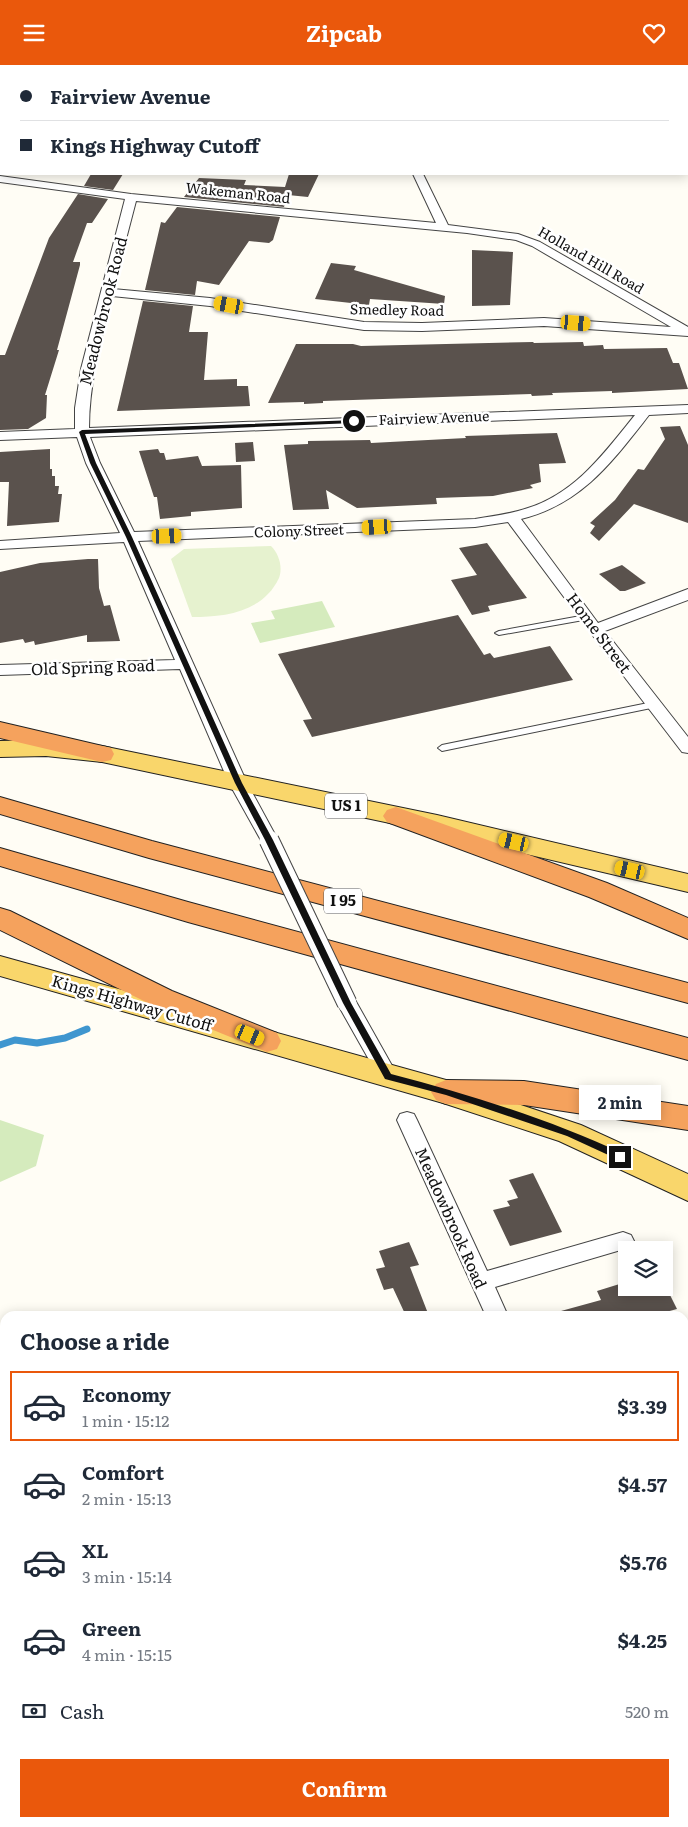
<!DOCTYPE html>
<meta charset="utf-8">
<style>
:root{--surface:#fff;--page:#f6f6f7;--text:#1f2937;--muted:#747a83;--line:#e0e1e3;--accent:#ea580c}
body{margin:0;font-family:Literata,serif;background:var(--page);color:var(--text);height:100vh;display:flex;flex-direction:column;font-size:19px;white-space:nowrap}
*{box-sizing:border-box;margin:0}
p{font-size:16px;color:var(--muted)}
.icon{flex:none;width:28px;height:28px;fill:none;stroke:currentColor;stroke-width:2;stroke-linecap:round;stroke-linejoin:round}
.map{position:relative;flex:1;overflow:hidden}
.drawer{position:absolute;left:0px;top:1246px;width:689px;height:516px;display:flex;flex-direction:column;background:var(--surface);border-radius:15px 15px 0 0;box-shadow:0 2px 12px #0003}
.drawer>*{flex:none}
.top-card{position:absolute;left:0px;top:0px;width:689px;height:110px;box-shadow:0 2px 12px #0003;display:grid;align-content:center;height:110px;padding:0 20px;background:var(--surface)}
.controls{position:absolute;left:618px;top:1176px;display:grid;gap:10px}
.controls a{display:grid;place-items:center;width:55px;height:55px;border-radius:0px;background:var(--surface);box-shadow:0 2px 12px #0003;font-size:25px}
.end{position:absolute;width:22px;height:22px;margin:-11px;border:6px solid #111;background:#fff;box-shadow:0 0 0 2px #fff}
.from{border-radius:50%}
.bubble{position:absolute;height:35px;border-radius:0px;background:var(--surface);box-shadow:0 2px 12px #0003;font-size:16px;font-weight:700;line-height:35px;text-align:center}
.car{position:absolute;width:15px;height:30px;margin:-15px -8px;border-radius:6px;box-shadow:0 0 4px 1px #0007;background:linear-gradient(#f5c518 24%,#345 0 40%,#f5c518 0 76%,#345 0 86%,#f5c518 0)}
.top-card b{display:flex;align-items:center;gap:18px;height:48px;font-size:19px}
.top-card b+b{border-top:1px solid var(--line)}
.top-card i{width:12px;height:12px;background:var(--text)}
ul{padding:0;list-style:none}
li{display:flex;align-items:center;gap:15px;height:70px;margin:0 10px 8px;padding:0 10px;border:2px solid transparent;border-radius:0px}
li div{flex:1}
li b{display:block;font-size:19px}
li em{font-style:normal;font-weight:700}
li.active{border-color:var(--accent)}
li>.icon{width:45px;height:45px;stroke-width:1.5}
h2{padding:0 20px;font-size:22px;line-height:60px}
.pay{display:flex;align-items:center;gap:12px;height:55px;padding:0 20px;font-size:19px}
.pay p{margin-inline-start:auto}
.action{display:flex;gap:10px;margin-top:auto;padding:10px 20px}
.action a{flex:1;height:58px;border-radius:0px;background:var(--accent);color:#fff;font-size:20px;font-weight:700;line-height:58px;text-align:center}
header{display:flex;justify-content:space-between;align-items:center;height:65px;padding:0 20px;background:var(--accent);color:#fff;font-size:22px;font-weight:700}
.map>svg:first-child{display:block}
.green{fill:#d5ebbd}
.pitch{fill:#e6f2cf}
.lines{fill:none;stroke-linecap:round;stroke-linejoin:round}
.stream{stroke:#3f96cf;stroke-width:7}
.building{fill:#5a524d}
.lane-casing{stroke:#444;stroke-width:2}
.street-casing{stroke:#444;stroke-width:2}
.secondary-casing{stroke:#333;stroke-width:2}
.primary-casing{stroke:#222;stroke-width:2}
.highway-casing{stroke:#222;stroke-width:2}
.lane{fill:#fff;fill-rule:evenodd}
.street{fill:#fff;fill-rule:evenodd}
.secondary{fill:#fff6b0;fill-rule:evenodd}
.primary{fill:#f9d66b;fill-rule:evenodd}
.highway{fill:#f5a25d;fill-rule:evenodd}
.street-bridge-casing{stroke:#444;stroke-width:21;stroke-linecap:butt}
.street-bridge{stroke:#fff;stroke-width:19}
.route{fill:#111}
.labels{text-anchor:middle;stroke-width:5;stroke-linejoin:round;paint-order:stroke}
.far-street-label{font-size:14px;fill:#111;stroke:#fff}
.shield{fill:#fff;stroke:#585858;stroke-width:1}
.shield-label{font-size:15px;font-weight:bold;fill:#111}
.street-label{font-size:16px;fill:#111;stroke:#fff}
</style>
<header><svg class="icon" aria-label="menu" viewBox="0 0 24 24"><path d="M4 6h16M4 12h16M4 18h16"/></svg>Zipcab<svg class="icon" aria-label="heart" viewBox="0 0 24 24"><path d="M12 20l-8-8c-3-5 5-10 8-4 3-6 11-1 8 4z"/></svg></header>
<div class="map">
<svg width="688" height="1762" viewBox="0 0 688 1762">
<rect width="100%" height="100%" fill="#fffdf5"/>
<!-- green -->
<g class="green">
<polygon points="322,536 335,562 260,578 251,558 275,554 271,546"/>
<polygon points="0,1055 44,1070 36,1101 0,1117"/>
</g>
<!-- pitch -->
<path class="pitch" d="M271,481c8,8 12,21 8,32 -16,34 -54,39 -87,39l-21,-58 13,-10z"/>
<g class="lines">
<!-- stream -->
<polyline class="stream" points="0,980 15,975 37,978 65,973 87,964"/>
</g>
<!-- building -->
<g class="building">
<polygon points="91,109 123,109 113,125 84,121"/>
<polygon points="289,109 319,109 308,132 288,130 284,142 184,132 199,113 246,115 244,120 285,122"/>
<polygon points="78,129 108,134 92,158 87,158 73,197 80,197 80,200 57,285 59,285 45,330 47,330 46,353 28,364 0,365 0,290 5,290 49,173"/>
<polygon points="177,142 280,152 273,175 269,178 249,176 219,220 197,216 195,230 145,225 161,157 165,158"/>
<polygon points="472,185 513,187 510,240 472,241"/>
<polygon points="331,198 356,201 354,205 445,231 444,239 370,234 369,240 315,234"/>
<polygon points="143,236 193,241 189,267 208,267 204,315 237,314 237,321 248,321 250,341 117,346"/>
<polygon points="533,277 534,278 583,277 584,281 603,280 604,284 667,283 673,298 679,298 688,324 612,328 612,326 552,328 553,330 532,331 531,329 323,336 323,338 304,339 304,337 268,338 296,279 353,279 361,281"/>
<polygon points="680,361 688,380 688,458 634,439 599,476 590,468 595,461 590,458 615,435 638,404 644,405 665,374 660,362"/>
<polygon points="557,368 566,398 539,399 541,417 530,420 533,423 493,431 436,433 437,439 357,443 326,425 329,444 293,445 284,380 308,379 308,376 370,375 371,378 466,373 465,371"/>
<polygon points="253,377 255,396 236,397 235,378"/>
<polygon points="50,384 50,404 52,404 52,411 55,411 55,421 59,421 58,429 62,429 59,457 7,461 9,417 0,417 0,387"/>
<polygon points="158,384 160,388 164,388 166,395 198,391 202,401 241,400 242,443 191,447 191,451 160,454 157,432 154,432 139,386"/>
<polygon points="487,478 527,533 488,541 490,546 472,550 451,515 477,510 459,483"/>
<polygon points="88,494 98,494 99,523 104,541 110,540 120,576 87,577 87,570 35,580 34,576 25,578 23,574 0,578 0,507 40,498"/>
<polygon points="622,500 646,518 625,526 620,526 599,509"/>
<polygon points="458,550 484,590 490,588 494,593 550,581 573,615 312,672 303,655 312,654 278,589"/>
<polygon points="533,1108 562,1167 510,1181 493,1145 510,1141 507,1136 518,1133 509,1115"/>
<polygon points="409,1177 419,1200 410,1202 429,1251 406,1251 393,1223 384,1225 376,1204 385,1202 379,1186"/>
<polygon points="626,1217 626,1222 666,1222 677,1244 651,1251 638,1251 635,1246 617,1251 562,1251 561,1246 601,1235 597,1226"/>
</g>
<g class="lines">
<!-- lane casing -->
<g class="lane-casing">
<g id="lane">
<polygon points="586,550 590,552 589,554 499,570 495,568 499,566"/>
<polygon points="653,637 656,638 657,640 656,642 442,686 438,683 442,680"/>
</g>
</g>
<!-- street casing -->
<g class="street-casing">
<g id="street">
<polygon points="11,0 21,0 22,1 12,1"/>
<path d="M413,109h10l25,51 70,9 22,8 148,85v9l-144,-10 -122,5 -58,-1 -154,-24 -98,-10c-11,44 -23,87 -23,132l599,-23v8l-39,2c-37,47 -67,89 -128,104l77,104 90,-34v11l-83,31 83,106v16l-6,-1 -92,-120 -82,-110 -33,5 -337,14 109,242 31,57 -3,4 -6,2 -6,-2 -34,-61 -49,-114 -180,6v-10l175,-5 -51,-118 -124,7v-8l120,-8 -34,-70 -9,-26 -77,3v-8l75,-3v-21l6,-39 44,-170 -125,-17v-6l131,18 305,29zM136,136l331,32 49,7 16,6 139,81 -127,-9 -122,5 -58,-1 -154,-24 -97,-9zM635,350c-30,37 -59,78 -107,93 -17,6 -35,8 -53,11l-341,13 -34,-69 -10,-26z"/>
<polygon points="347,931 354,933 395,1006 398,1011 395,1016 388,1019 381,1016 337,938 340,933"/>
<polygon points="407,1047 414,1049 417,1055 487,1206 623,1167 631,1170 634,1176 631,1182 495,1222 508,1251 486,1251 397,1055 400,1049"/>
<rect x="684" y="1286" width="4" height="20"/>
<polygon points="684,1625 688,1626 688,1659 684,1658"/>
</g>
</g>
<!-- secondary casing -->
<g class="secondary-casing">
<g id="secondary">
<polygon points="192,0 207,0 208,1 193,1"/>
<rect x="0" y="31" width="1" height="8"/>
<polygon points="688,1717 688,1759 684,1760 678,1758 684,1758 684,1719"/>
<polygon points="629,1758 674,1758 673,1762 627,1762"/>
</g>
</g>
<!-- primary casing -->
<g class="primary-casing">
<g id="primary">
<polygon points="46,675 102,681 437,750 688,809 688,827 437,768 102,697 46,691 0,692 0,676"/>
<polygon points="0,891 446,1015 581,1060 688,1109 688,1136 559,1076 443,1038 0,911"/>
</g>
</g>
<!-- highway casing -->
<g class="highway-casing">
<g id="highway">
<polygon points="0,657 111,683 114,689 111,695 102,697 0,673"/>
<polygon points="0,732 152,776 688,918 688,938 149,793 0,749"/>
<polygon points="396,742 607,818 688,853 688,874 589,832 387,757 383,751 387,745"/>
<polygon points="0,783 188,837 688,973 688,995 188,857 0,801"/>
<polygon points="0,843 10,846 172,926 277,968 281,976 277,984 267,987 152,940 0,865"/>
<polygon points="446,1015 524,1016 688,1041 688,1065 524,1040 446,1039 436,1035 431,1027 436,1019"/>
</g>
</g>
<!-- lane -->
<use href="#lane" class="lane"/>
<!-- street -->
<use href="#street" class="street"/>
<!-- secondary -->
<use href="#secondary" class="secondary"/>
<!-- primary -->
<use href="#primary" class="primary"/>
<!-- highway -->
<use href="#highway" class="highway"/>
<!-- street-bridge casing -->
<g class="street-bridge-casing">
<polyline id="street-bridge" points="269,775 347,938"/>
</g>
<!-- street-bridge -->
<use href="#street-bridge" class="street-bridge"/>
</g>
<!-- route -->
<path class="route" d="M356,355l-2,3 -269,11 11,29 36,74 110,246 31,57 78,163 40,71c80,21 158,45 233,80v5h-7l-50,-23 -121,-41 -61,-16 -42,-76 -78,-163 -30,-57 -109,-246 -36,-74 -11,-31 3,-2z"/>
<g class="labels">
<!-- far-street labels -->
<g class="far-street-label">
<text transform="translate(238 128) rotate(6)" y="5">Wakeman Road</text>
<text transform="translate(591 195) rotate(30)" y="5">Holland Hill Road</text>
<text transform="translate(397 245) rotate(1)" y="5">Smedley Road</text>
<text transform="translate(434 353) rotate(-2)" y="5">Fairview Avenue</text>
<text transform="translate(299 466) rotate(-2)" y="5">Colony Street</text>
</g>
<!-- shield labels -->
<g class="shield">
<rect x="325" y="728.5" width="42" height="25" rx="4"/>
<rect x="324" y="823.5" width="38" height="25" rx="4"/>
</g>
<g class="shield-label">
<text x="346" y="746">US 1</text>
<text x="343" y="841">I 95</text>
</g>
<!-- street labels -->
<g class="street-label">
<text transform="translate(103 246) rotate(-76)" y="6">Meadowbrook Road</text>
<text transform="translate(599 568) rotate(53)" y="6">Home Street</text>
<text transform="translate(93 602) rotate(-2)" y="6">Old Spring Road</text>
<text transform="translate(132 938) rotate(16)" y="6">Kings Highway Cutoff</text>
<text transform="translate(451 1153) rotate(66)" y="6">Meadowbrook Road</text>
</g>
</g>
</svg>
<div class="controls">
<a><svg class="icon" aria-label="layers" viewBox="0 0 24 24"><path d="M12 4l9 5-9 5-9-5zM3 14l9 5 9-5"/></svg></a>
</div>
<i class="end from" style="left:354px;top:356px"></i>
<i class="end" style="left:620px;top:1092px"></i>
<div class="bubble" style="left:579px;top:1020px;width:82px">2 min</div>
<i class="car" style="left:229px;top:240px;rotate:280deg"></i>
<i class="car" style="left:576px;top:258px;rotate:95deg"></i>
<i class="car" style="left:377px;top:462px;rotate:267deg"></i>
<i class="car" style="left:167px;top:471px;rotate:88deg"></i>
<i class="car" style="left:514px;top:777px;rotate:283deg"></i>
<i class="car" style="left:630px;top:805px;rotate:283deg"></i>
<i class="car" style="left:250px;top:970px;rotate:112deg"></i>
<div class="top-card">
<b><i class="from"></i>Fairview Avenue</b>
<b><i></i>Kings Highway Cutoff</b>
</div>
<section class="drawer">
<h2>Choose a ride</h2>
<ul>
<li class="active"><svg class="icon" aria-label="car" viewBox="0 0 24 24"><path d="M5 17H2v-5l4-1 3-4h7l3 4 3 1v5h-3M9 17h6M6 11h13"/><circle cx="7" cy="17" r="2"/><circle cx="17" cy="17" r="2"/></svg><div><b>Economy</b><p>1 min · 15:12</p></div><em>$3.39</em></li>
<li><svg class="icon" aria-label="car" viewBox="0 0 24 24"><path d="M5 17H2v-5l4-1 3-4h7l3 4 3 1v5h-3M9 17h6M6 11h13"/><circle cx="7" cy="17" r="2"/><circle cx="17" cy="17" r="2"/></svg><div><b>Comfort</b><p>2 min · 15:13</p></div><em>$4.57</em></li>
<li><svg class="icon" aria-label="car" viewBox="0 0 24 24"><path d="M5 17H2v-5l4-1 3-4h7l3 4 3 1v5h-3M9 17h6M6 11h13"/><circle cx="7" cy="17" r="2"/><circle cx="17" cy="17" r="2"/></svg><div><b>XL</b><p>3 min · 15:14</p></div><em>$5.76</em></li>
<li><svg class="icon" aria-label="car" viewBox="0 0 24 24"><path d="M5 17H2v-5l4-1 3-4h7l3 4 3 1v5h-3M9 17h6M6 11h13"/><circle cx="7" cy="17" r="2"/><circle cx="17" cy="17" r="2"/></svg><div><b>Green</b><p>4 min · 15:15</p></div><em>$4.25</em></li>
</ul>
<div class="pay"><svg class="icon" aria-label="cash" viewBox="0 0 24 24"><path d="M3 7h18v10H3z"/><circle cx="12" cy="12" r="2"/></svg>Cash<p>520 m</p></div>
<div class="action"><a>Confirm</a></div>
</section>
</div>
